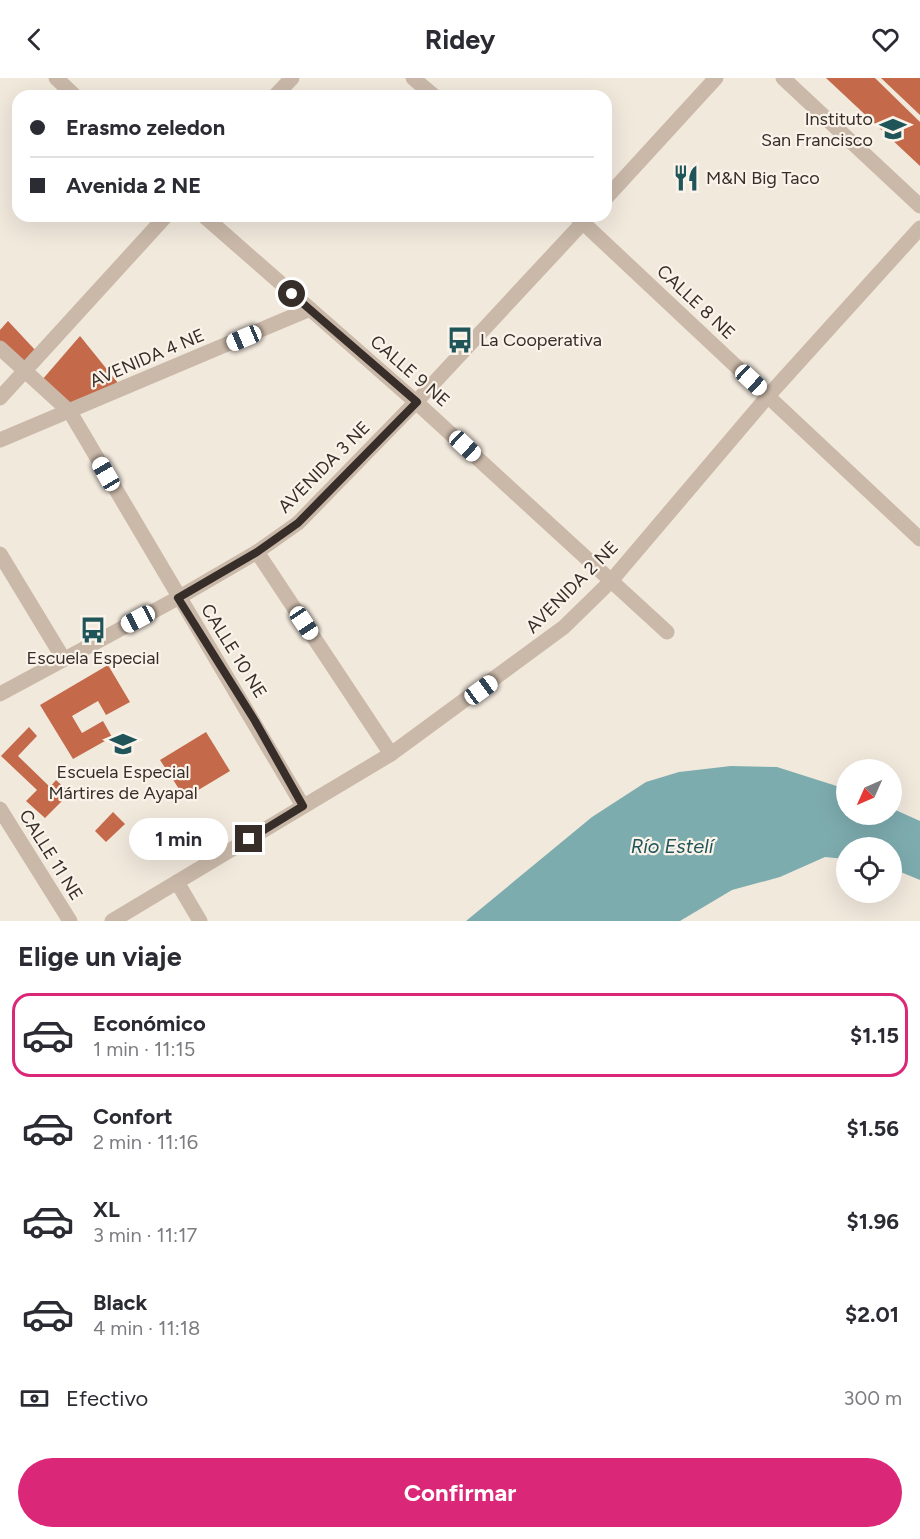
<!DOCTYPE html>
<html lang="es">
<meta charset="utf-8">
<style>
:root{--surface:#fff;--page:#f2f2f3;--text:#2b2b33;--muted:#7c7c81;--line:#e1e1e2;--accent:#db2777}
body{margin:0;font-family:Figtree,sans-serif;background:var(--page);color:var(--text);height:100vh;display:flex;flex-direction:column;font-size:22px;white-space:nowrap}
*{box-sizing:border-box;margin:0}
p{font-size:20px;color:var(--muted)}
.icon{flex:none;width:33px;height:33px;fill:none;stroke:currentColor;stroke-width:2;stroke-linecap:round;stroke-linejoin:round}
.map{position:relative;height:843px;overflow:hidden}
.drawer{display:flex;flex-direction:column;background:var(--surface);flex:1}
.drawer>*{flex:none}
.banner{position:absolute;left:12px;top:12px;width:600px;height:132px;border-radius:18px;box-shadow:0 6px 24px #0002;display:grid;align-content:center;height:132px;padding:0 18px;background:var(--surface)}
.needle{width:39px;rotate:225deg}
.controls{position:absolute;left:836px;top:681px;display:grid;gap:12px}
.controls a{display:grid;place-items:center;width:66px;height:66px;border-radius:50%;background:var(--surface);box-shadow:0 6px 24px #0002;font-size:30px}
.end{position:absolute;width:27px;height:27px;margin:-14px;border:8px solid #382e29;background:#fff;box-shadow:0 0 0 3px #fff}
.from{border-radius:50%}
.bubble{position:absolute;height:42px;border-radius:21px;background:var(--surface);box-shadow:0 6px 24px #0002;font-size:20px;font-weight:700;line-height:42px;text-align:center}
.car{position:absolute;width:18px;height:36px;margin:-18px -9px;border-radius:8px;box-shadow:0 0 4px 2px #0007;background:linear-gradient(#fff 24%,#345 0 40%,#fff 0 76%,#345 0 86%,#fff 0)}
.banner b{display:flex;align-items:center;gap:21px;height:57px;font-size:22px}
.banner b+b{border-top:2px solid var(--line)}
.banner i{width:15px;height:15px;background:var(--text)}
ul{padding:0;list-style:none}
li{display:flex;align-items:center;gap:18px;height:84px;margin:0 12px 9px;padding:0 6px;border:3px solid transparent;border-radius:18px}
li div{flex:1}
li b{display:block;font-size:22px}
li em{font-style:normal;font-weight:700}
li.current{border-color:var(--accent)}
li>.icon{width:54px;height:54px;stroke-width:1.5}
h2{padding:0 18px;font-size:27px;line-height:72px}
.pay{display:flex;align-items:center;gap:15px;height:66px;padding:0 18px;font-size:22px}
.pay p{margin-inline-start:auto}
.cta{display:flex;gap:12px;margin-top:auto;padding:12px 18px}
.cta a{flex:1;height:69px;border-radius:36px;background:var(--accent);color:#fff;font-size:24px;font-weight:700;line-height:69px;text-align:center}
header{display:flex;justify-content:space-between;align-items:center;height:78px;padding:0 18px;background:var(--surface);font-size:27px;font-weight:700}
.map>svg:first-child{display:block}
.water{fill:#7dacaf}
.building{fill:#c46949}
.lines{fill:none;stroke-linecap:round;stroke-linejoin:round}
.minor{stroke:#cab9a9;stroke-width:15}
.route{stroke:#382e29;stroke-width:8}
.labels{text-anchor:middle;stroke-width:4.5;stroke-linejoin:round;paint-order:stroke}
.poi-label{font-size:18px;fill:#382e29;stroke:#faf3ea;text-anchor:start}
.street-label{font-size:18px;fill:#382e29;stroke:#faf3ea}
.water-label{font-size:20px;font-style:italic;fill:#1f5459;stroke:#faf3ea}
</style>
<header><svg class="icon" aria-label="back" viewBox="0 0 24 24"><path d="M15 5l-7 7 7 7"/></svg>Ridey<svg class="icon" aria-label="heart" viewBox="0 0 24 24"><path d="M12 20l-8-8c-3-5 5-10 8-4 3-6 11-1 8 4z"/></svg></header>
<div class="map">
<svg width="920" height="843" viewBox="0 0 920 843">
<rect width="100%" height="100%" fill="#f2e9dd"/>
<!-- water -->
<polygon class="water" points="731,688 777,689 846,711 846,736 891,736 891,730 920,743 920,802 891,790 891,770 846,770 846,781 825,779 780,799 732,812 680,843 466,843 592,739 646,704 679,694"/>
<!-- building -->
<g class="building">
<polygon points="826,0 875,0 920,44 920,88"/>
<polygon points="881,0 920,0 920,37"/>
<polygon points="8,243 37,274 25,288 0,264 0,252"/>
<polygon points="80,258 118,305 74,326 62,321 42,302"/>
<polygon points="108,587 130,624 106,637 98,623 72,638 82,655 103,643 112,659 73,681 40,627"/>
<polygon points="29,649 37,658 18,678 50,709 56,702 70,715 45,740 26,723 37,712 1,678"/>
<polygon points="206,654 230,693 185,720 160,682"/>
<polygon points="113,734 125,746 106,764 95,753"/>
</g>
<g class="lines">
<!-- minor -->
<g class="minor">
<polyline points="56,0 75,18"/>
<polyline points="413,0 434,18"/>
<polyline points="783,0 920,128"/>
<polyline points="275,18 292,0"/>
<polyline points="606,120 716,0"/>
<polyline points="204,138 416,324 667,554"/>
<polyline points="577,139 920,461"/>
<polyline points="0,270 70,334 303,728"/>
<polyline points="0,320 166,138"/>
<polyline points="0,362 310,231"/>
<polyline points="257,474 391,676"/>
<polyline points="0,476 63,580"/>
<polyline points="0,616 178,520 257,474 298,445 416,324 589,138"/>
<polyline points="0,731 70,843"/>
<polyline points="177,804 200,843"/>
<polyline points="112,843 391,676 564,549 611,503 768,318 920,150"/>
</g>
</g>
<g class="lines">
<!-- route -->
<polyline class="route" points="249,761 303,728 255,643 178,520 257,474 298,445 417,324 292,216"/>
</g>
<!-- icons -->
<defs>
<g id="school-bare" transform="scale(2.07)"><path d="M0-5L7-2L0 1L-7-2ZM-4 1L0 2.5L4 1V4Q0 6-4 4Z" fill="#1f5459" stroke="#faf3ea" stroke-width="2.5" paint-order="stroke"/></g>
<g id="restaurant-bare" transform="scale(2.07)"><path d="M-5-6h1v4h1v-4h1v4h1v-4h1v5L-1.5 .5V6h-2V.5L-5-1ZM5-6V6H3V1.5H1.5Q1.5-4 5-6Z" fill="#1f5459" stroke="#faf3ea" stroke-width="2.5" paint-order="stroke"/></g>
<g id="bus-bare" transform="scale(2.07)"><path d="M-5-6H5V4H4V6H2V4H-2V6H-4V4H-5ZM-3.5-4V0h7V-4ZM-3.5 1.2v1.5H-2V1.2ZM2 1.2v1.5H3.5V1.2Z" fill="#1f5459" stroke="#faf3ea" stroke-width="2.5" paint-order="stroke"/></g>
</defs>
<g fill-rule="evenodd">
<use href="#school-bare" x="893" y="51"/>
<use href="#restaurant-bare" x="686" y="100"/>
<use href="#bus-bare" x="460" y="262"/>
<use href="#bus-bare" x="93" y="552"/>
<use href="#school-bare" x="123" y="666"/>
</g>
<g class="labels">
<!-- poi labels -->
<g class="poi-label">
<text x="873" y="47" text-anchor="end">Instituto<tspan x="873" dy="21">San Francisco</tspan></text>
<text x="706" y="106">M&amp;N Big Taco</text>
<text x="480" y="268">La Cooperativa</text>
<text x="93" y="586" text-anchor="middle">Escuela Especial</text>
<text x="123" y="700" text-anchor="middle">Escuela Especial<tspan x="123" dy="21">Mártires de Ayapal</tspan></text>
</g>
<!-- street labels -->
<g class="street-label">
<text transform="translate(696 224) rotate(43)" y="6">CALLE 8 NE</text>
<text transform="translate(147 280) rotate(-23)" y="6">AVENIDA 4 NE</text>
<text transform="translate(410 293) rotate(41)" y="6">CALLE 9 NE</text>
<text transform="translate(324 389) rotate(-45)" y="6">AVENIDA 3 NE</text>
<text transform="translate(572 509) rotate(-45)" y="6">AVENIDA 2 NE</text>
<text transform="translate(234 573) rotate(58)" y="6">CALLE 10 NE</text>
<text transform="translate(51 777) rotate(58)" y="6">CALLE 11 NE</text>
</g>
<!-- water labels -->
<g class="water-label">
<text x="672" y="775">Río Estelí</text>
</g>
</g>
</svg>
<div class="controls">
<a><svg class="needle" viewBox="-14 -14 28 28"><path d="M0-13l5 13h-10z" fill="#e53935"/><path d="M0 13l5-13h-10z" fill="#7c7c81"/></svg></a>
<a><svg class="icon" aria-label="locate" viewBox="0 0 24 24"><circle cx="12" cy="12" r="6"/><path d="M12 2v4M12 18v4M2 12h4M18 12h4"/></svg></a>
</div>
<i class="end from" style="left:292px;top:216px"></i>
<i class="end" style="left:249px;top:761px"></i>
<div class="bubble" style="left:129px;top:740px;width:99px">1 min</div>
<i class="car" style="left:244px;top:260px;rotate:247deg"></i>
<i class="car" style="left:751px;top:302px;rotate:133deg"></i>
<i class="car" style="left:465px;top:368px;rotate:133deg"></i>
<i class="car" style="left:106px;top:396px;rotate:330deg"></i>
<i class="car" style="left:138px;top:541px;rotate:242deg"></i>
<i class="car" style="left:304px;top:545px;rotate:146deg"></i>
<i class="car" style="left:481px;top:612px;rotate:54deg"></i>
<div class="banner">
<b><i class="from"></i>Erasmo zeledon</b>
<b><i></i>Avenida 2 NE</b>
</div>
</div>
<section class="drawer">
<h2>Elige un viaje</h2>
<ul>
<li class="current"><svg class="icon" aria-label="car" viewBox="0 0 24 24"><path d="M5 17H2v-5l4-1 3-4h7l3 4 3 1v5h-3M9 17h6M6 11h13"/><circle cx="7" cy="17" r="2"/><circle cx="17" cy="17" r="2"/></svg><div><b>Económico</b><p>1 min · 11:15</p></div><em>$1.15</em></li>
<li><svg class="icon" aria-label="car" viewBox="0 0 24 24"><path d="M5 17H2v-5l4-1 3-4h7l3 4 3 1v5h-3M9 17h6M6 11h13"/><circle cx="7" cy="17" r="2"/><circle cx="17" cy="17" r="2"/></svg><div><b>Confort</b><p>2 min · 11:16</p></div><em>$1.56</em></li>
<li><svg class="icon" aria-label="car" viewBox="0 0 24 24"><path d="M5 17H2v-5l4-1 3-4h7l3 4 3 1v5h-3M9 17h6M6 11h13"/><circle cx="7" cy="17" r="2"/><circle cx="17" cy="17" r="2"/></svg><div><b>XL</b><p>3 min · 11:17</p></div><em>$1.96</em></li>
<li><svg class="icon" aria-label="car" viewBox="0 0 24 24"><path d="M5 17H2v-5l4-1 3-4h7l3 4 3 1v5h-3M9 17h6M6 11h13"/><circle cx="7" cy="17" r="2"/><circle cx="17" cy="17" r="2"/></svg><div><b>Black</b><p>4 min · 11:18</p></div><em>$2.01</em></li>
</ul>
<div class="pay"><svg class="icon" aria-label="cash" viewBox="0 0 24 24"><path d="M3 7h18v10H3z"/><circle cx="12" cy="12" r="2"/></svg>Efectivo<p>300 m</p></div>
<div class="cta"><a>Confirmar</a></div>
</section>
